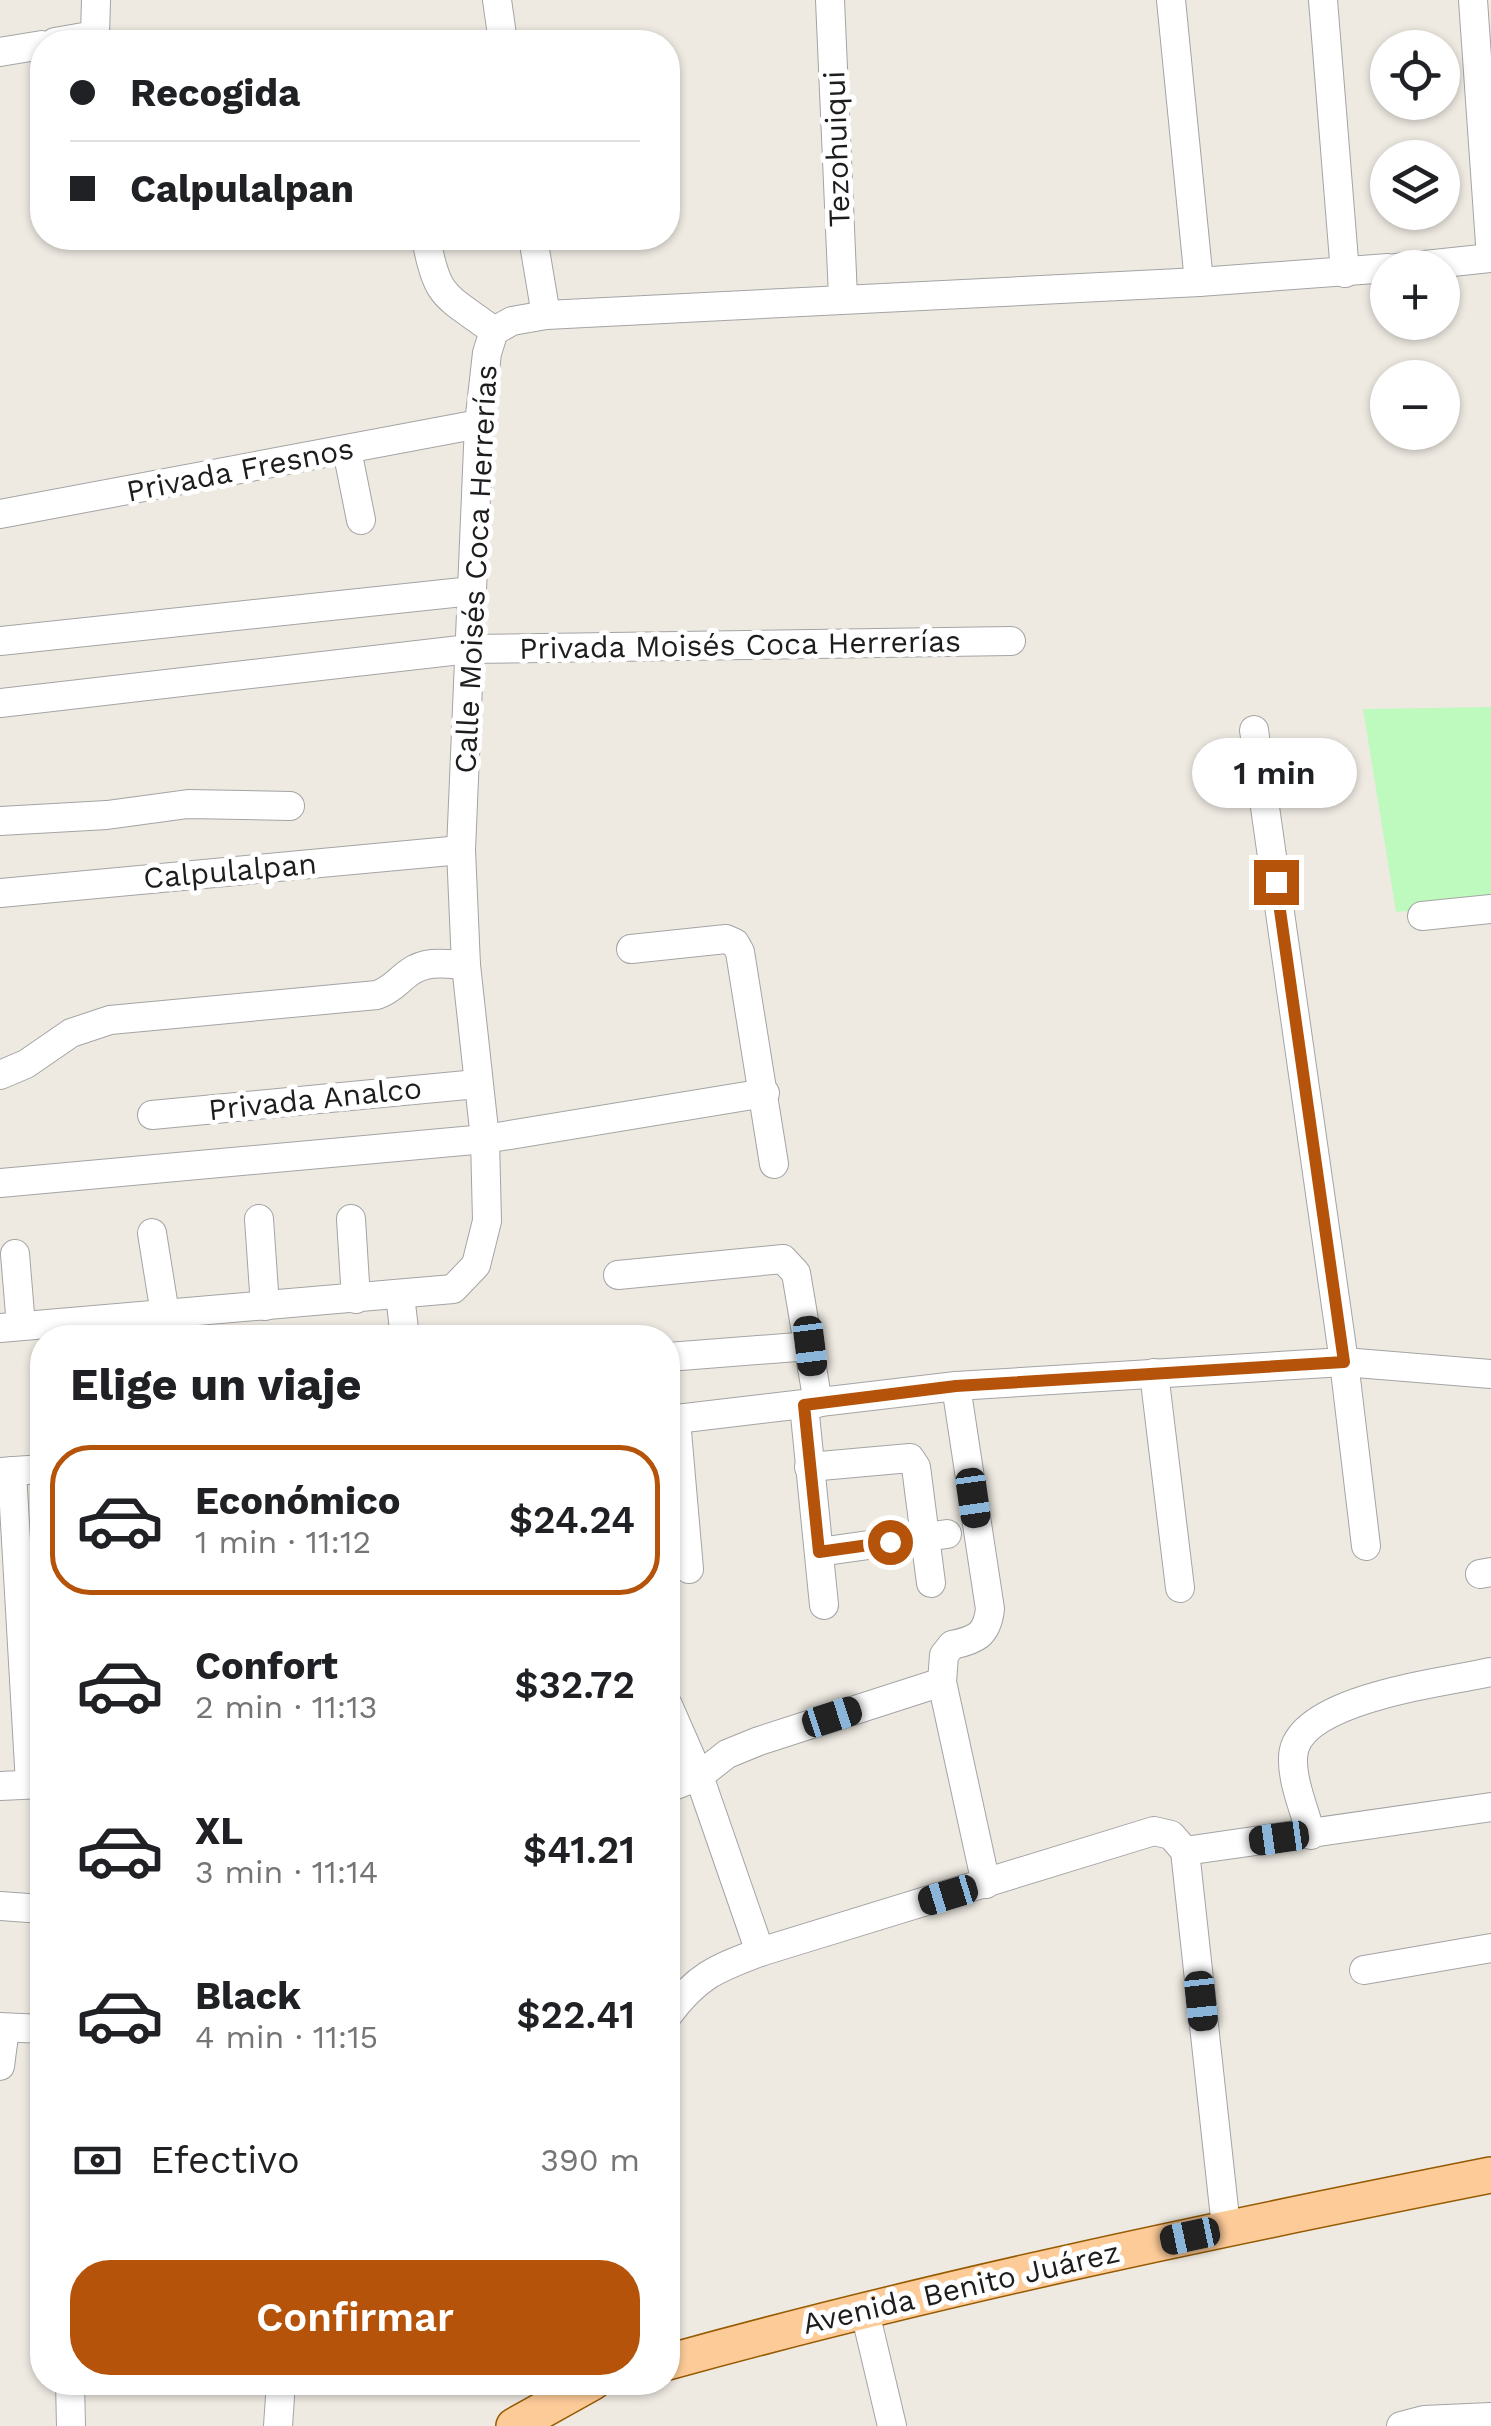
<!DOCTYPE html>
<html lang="es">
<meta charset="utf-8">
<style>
:root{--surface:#fff;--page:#f6f6f6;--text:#202124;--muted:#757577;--line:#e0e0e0;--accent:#b45309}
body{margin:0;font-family:"Work Sans",sans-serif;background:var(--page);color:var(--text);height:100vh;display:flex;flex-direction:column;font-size:38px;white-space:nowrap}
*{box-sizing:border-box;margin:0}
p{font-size:32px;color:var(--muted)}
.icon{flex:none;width:55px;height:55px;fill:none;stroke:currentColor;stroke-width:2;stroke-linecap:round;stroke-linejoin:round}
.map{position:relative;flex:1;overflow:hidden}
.details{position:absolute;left:30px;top:1325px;width:650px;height:1070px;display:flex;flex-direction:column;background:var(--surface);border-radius:40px;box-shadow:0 2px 8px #0004}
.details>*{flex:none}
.guide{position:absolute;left:30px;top:30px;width:650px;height:220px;border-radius:40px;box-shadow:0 2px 8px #0004;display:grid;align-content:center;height:220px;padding:0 40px;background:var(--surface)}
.fabs{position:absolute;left:1370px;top:30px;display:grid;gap:20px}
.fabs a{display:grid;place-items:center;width:90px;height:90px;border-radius:50%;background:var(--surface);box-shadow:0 2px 8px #0004;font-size:50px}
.end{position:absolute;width:45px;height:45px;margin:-22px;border:12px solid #b45309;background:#fff;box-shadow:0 0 0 5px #fff}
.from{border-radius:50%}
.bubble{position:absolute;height:70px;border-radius:35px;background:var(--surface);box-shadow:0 2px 8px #0004;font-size:32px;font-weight:600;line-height:70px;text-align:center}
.car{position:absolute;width:30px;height:60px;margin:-30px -15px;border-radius:12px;box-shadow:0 0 8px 2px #0007;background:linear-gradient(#222 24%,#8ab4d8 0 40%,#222 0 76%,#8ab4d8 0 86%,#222 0)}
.guide b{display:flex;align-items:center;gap:35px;height:95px;font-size:38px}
.guide b+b{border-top:2px solid var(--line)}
.guide i{width:25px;height:25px;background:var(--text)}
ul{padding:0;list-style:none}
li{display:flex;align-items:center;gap:30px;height:150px;margin:0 20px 15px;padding:0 20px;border:5px solid transparent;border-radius:40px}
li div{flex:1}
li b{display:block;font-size:38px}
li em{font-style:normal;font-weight:600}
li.current{border-color:var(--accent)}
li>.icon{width:90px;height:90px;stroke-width:1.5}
h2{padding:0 40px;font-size:45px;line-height:120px}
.pay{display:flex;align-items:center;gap:25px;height:110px;padding:0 40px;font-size:38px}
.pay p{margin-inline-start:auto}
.button{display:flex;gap:20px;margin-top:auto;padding:20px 40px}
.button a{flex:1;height:115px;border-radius:40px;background:var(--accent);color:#fff;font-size:40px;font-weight:600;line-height:115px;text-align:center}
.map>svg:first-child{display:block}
.park{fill:#befabe}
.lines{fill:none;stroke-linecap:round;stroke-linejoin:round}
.minor-casing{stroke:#a4a4a4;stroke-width:30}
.major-casing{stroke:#965a00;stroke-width:38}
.minor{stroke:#fff;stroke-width:28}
.major{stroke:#fdcb98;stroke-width:35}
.route{stroke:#b45309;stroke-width:12}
.labels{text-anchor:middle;stroke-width:10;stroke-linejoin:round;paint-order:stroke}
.street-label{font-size:30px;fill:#1d1d1d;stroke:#fff}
</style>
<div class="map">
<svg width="1491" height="2426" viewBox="0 0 1491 2426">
<rect width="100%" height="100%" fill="#eeeae2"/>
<!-- park -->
<polygon class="park" points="1491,707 1491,904 1396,912 1363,709"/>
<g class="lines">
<!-- minor casing -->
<g class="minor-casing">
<g id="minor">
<polyline points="497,0 503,42"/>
<polyline points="830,0 843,297"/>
<polyline points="1171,0 1199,282"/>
<polyline points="1323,0 1345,273"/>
<polyline points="1473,0 1491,258"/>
<polyline points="55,42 95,35 96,0"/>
<polyline points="0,52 42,45"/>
<path d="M426,238c11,62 20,57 68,93"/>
<polyline points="533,238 546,315"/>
<polyline points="1396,268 1491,258"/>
<polyline points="347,450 361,520"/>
<polyline points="0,514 479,424"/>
<polyline points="0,641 472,591"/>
<polyline points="0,703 469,649 1011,641"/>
<polyline points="1254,730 1344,1362 1366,1546"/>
<polyline points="0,821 107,815 188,804 290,806"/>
<polyline points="0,893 461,850"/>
<polyline points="1422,916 1491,909"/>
<polyline points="631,949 726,939 735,943 740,952 774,1164"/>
<path d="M0,1075l26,-11 45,-31 39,-13 267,-25c16,-6 20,-14 33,-23 17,-12 36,-8 56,-7"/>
<polyline points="152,1115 477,1084"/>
<polyline points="0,1183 485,1139 765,1093"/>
<polyline points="259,1219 265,1306"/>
<polyline points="351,1219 356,1299"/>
<polyline points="152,1233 165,1314"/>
<polyline points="15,1254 21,1326"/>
<polyline points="618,1275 783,1259 796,1273 818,1403"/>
<polyline points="400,1295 405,1338"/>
<polyline points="0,1328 453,1289 476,1265 487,1221 485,1139 466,965 461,850 479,424 487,353 494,331 512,321 546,315 1199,282 1388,268"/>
<polyline points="668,1357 810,1346"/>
<polyline points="1154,1373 1180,1588"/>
<path d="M956,1386l34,223c-3,26 -14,31 -38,36l-8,10 -2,27 44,202"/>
<polyline points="804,1405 824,1605"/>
<polyline points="668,1420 956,1386 1344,1362 1491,1374"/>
<polyline points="676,1420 689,1569"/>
<polyline points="809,1467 910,1458 916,1467 931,1583"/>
<polyline points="12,1471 30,1784"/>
<polyline points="0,1472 42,1469"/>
<polyline points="819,1552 947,1534"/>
<polyline points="1480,1574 1491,1572"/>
<polyline points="668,1705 699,1776 760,1952"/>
<polyline points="0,1786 42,1784"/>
<polyline points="668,1788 699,1776 727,1754 759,1741 942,1682"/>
<path d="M1311,1835c-6,-24 -19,-53 -18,-77 0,-59 153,-76 198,-86"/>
<polyline points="1185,1851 1226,2227"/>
<polyline points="1185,1851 1491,1807"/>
<polyline points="0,1906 42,1909"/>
<polyline points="1364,1970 1491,1948"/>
<path d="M668,2015c29,-39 47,-46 92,-63l394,-121 17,4 14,16"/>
<polyline points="0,2027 42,2029"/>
<polyline points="0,2066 5,2028"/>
<polyline points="864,2308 892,2426"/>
<polyline points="70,2382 71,2426"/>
<polyline points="278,2426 281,2382"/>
<polyline points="1401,2426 1424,2420 1491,2417"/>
</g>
</g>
<!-- major casing -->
<g class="major-casing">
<g id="major">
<path d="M668,2362c271,-75 546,-132 823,-187"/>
<polyline points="514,2426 593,2382"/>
</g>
</g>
<!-- minor -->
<use href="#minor" class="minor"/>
<!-- major -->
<use href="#major" class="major"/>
</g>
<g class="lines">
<!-- route -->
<polyline class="route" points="890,1542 819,1552 804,1405 956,1386 1344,1362 1276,882"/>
</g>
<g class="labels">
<!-- street labels -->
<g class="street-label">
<text transform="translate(837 149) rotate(-92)" y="10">Tezohuiqui</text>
<text transform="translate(240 470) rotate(-11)" y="10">Privada Fresnos</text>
<text transform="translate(476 569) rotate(-87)" y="10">Calle Moisés Coca Herrerías</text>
<text transform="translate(740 645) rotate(-1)" y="10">Privada Moisés Coca Herrerías</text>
<text transform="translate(230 871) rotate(-5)" y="10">Calpulalpan</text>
<text transform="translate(315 1099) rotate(-6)" y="10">Privada Analco</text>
<text transform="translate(961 2288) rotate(-13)" y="10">Avenida Benito Juárez</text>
</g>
</g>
</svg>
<div class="fabs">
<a><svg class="icon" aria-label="locate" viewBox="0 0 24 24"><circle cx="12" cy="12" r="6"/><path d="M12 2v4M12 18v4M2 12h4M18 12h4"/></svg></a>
<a><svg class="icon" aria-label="layers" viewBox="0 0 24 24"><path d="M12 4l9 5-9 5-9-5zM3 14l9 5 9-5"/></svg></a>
<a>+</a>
<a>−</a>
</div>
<i class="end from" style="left:890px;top:1542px"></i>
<i class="end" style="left:1276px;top:882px"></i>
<div class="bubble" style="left:1192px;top:738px;width:165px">1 min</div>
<i class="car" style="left:810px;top:1346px;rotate:173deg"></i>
<i class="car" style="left:973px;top:1498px;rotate:172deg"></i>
<i class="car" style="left:832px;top:1717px;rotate:72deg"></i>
<i class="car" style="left:1279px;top:1838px;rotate:262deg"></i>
<i class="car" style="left:948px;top:1895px;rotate:253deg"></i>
<i class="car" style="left:1201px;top:2001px;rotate:174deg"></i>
<i class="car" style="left:1190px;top:2236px;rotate:258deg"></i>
<div class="guide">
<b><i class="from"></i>Recogida</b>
<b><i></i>Calpulalpan</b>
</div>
<section class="details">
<h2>Elige un viaje</h2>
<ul>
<li class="current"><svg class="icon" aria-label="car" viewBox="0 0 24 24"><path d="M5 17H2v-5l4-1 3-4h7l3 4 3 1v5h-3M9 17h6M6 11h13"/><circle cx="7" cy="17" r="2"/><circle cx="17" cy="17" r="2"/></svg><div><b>Económico</b><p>1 min · 11:12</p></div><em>$24.24</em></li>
<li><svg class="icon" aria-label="car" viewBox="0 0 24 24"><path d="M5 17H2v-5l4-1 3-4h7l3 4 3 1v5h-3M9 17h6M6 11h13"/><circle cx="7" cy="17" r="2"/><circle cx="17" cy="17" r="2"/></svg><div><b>Confort</b><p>2 min · 11:13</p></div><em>$32.72</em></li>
<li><svg class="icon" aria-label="car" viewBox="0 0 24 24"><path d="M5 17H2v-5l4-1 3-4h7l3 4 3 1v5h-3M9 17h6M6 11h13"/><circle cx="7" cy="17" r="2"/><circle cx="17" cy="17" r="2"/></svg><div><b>XL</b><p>3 min · 11:14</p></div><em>$41.21</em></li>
<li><svg class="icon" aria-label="car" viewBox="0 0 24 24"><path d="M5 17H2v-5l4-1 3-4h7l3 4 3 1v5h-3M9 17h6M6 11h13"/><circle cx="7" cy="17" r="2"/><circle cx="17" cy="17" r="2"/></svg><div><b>Black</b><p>4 min · 11:15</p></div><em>$22.41</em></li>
</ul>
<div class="pay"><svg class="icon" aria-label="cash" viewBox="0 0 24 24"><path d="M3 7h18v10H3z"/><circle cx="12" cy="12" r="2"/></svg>Efectivo<p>390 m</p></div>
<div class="button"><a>Confirmar</a></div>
</section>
</div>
